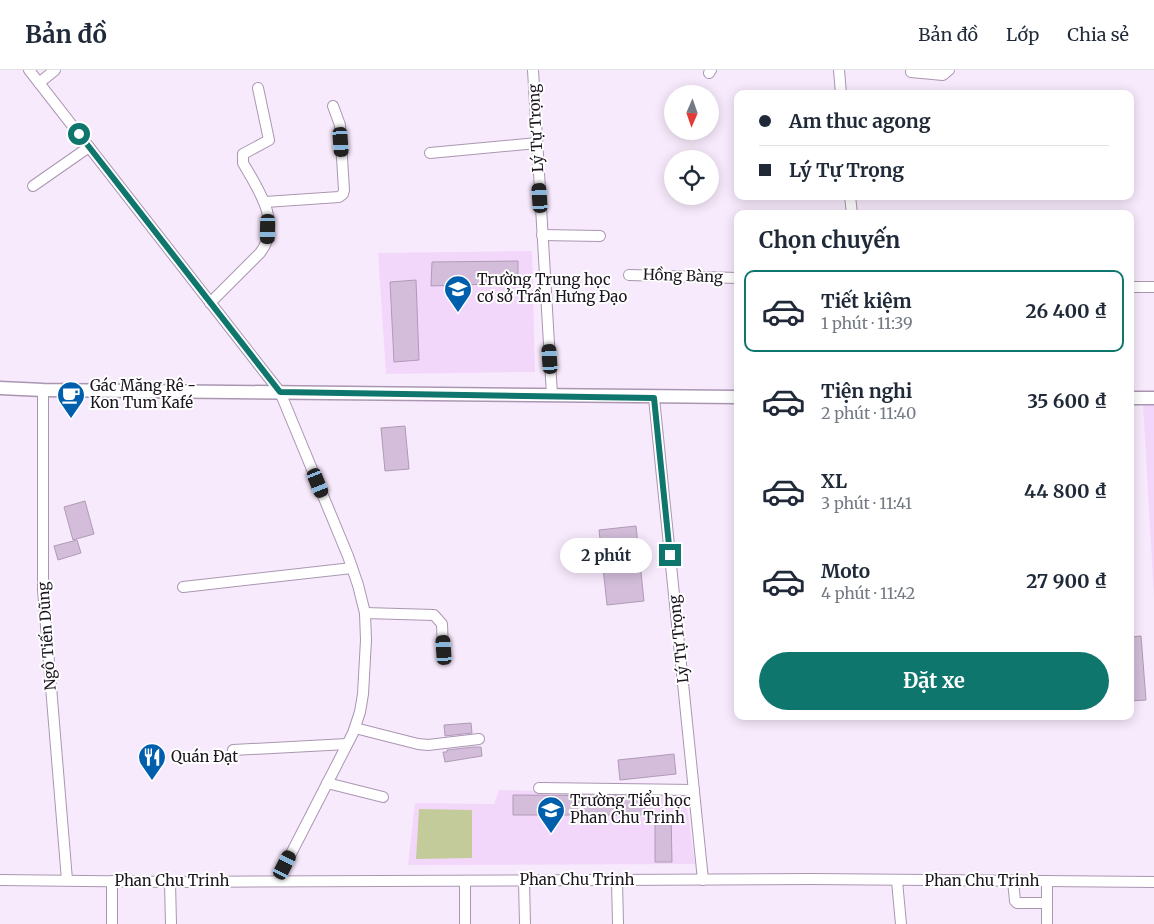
<!DOCTYPE html>
<html lang="vi">
<meta charset="utf-8">
<style>
:root{--surface:#fff;--page:#f2f2f3;--text:#1f2937;--muted:#747a83;--line:#e0e1e3;--accent:#0f766e}
body{margin:0;font-family:Merriweather,serif;background:var(--page);color:var(--text);height:100vh;display:flex;flex-direction:column;font-size:19px;white-space:nowrap}
*{box-sizing:border-box;margin:0}
p{font-size:16px;color:var(--muted)}
.icon{flex:none;width:28px;height:28px;fill:none;stroke:currentColor;stroke-width:2;stroke-linecap:round;stroke-linejoin:round}
.map{position:relative;flex:1;overflow:hidden}
.sheet{position:absolute;left:734px;top:140px;width:400px;height:510px;display:flex;flex-direction:column;background:var(--surface);border-radius:10px;box-shadow:0 2px 12px #0003}
.sheet>*{flex:none}
.banner{position:absolute;left:734px;top:20px;width:400px;height:110px;border-radius:10px;box-shadow:0 2px 12px #0003;display:grid;align-content:center;height:110px;padding:0 25px;background:var(--surface)}
.needle{width:32px;rotate:182deg}
.buttons{position:absolute;left:664px;top:15px;display:grid;gap:10px}
.buttons a{display:grid;place-items:center;width:55px;height:55px;border-radius:50%;background:var(--surface);box-shadow:0 2px 12px #0003;font-size:25px}
.end{position:absolute;width:22px;height:22px;margin:-11px;border:6px solid #0f766e;background:#fff;box-shadow:0 0 0 2px #fff}
.from{border-radius:50%}
.bubble{position:absolute;height:35px;border-radius:18px;background:var(--surface);box-shadow:0 2px 12px #0003;font-size:16px;font-weight:700;line-height:35px;text-align:center}
.car{position:absolute;width:15px;height:30px;margin:-15px -8px;border-radius:6px;box-shadow:0 0 4px 1px #0007;background:linear-gradient(#222 24%,#8ab4d8 0 40%,#222 0 76%,#8ab4d8 0 86%,#222 0)}
.banner b{display:flex;align-items:center;gap:18px;height:48px;font-size:19px}
.banner b+b{border-top:1px solid var(--line)}
.banner i{width:12px;height:12px;background:var(--text)}
ul{padding:0;list-style:none}
li{display:flex;align-items:center;gap:15px;height:82px;margin:0 10px 8px;padding:0 15px;border:2px solid transparent;border-radius:10px}
li div{flex:1}
li b{display:block;font-size:19px}
li em{font-style:normal;font-weight:700}
li.on{border-color:var(--accent)}
li>.icon{width:45px;height:45px;stroke-width:1.5}
h2{padding:0 25px;font-size:22px;line-height:60px}
.primary-button{display:flex;gap:10px;margin-top:auto;padding:10px 25px}
.primary-button a{flex:1;height:58px;border-radius:30px;background:var(--accent);color:#fff;font-size:20px;font-weight:700;line-height:58px;text-align:center}
header{display:flex;align-items:center;gap:30px;box-sizing:border-box;height:70px;padding:0 25px;background:var(--surface);border-bottom:1px solid var(--line)}
header strong{font-size:24px}
nav{display:flex;gap:28px;margin-inline-start:auto;font-size:18px}
.map>svg:first-child{display:block}
.built{fill:#f3d7fb}
.green{fill:#c4cb9a}
.building{fill:#d3bdda;stroke:#b09ab6}
.lines{fill:none;stroke-linecap:round;stroke-linejoin:round}
.minor-casing{stroke:#ab96b2;stroke-width:12}
.tertiary-casing{stroke:#ab96b2;stroke-width:15}
.minor{stroke:#fff;stroke-width:10}
.tertiary{stroke:#fff;stroke-width:12}
.route{stroke:#0f766e;stroke-width:6}
.labels{text-anchor:middle;stroke-width:4;stroke-linejoin:round;paint-order:stroke}
.street-label{font-size:15px;fill:#1d151f;stroke:#fff}
.poi-label{font-size:15px;fill:#1d151f;stroke:#fff;text-anchor:start}
</style>
<header>
<strong>Bản đồ</strong>
<nav><a>Bản đồ</a><a>Lớp</a><a>Chia sẻ</a></nav>
</header>
<div class="map">
<svg width="1154" height="854" viewBox="0 0 1154 854">
<rect width="100%" height="100%" fill="#f7eafc"/>
<!-- built -->
<g class="built">
<polygon points="532,181 535,302 386,304 378,183"/>
<polygon points="1143,334 1154,334 1154,527"/>
<polygon points="499,720 685,723 695,794 408,795 415,733 494,734"/>
</g>
<!-- green -->
<polygon class="green" points="419,739 472,740 472,788 416,789"/>
<!-- building -->
<g class="building">
<polygon points="518,191 518,213 431,216 432,192"/>
<polygon points="416,210 419,290 394,292 390,212"/>
<polygon points="405,356 409,399 385,401 381,358"/>
<polygon points="85,431 94,464 73,470 64,437"/>
<polygon points="636,456 644,531 607,535 599,460"/>
<polygon points="77,470 81,483 58,490 54,476"/>
<polygon points="1141,566 1146,630 1130,631 1130,567"/>
<polygon points="471,653 472,663 445,666 444,655"/>
<polygon points="473,677 481,677 482,686 445,692 443,682 447,682 447,680"/>
<polygon points="674,684 676,704 620,710 618,690"/>
<polygon points="513,725 644,726 644,745 513,745"/>
<polygon points="655,743 671,743 672,792 655,792"/>
</g>
<g class="lines">
<!-- minor casing -->
<g class="minor-casing">
<g id="minor">
<polyline points="29,0 280,322 348,486 358,515 365,543 366,570 363,624 360,642 353,663 277,811"/>
<polyline points="533,0 552,325"/>
<polyline points="839,0 841,24"/>
<polyline points="911,2 943,5 949,0"/>
<polyline points="709,3 711,0"/>
<polyline points="39,13 55,0"/>
<polyline points="430,83 537,73"/>
<polyline points="33,116 89,77"/>
<polyline points="850,126 852,144"/>
<polyline points="265,132 339,127 343,124 344,120 340,55 333,36"/>
<polyline points="542,165 600,166"/>
<polyline points="629,205 738,208"/>
<polyline points="1130,217 1154,217"/>
<path d="M210,233l50,-50c23,-29 -2,-64 -17,-90v-9l26,-14 -11,-52"/>
<polyline points="43,320 43,520 67,810"/>
<polyline points="654,328 703,810"/>
<polyline points="183,517 352,498"/>
<polyline points="365,543 434,545 442,554 443,580"/>
<polyline points="355,658 418,674 428,675 479,669"/>
<polyline points="233,680 347,674"/>
<polyline points="327,713 383,727"/>
<polyline points="539,718 694,720"/>
<polyline points="0,810 170,812 811,809 1154,812"/>
<polyline points="617,810 618,854"/>
<polyline points="112,811 112,854"/>
<polyline points="465,811 465,854"/>
<polyline points="524,811 525,854"/>
<polyline points="897,811 901,854"/>
<polyline points="1013,811 1015,831 1017,833 1047,833"/>
<polyline points="170,812 171,854"/>
<polyline points="1047,854 1047,811"/>
</g>
</g>
<!-- tertiary casing -->
<g class="tertiary-casing">
<g id="tertiary">
<polyline points="0,318 43,320 738,327"/>
<polyline points="1130,328 1154,328"/>
</g>
</g>
<!-- minor -->
<use href="#minor" class="minor"/>
<!-- tertiary -->
<use href="#tertiary" class="tertiary"/>
</g>
<g class="lines">
<!-- route -->
<polyline class="route" points="79,64 280,322 654,328 670,485"/>
</g>
<!-- icons -->
<defs>
<g id="school-pin" transform="scale(1.4375)"><path d="M0 17L-7.5 6A9.5 9.5 0 1 1 7.5 6Z" fill="#005fac" stroke="#fff"/><path d="M0-5L7-2L0 1L-7-2ZM-4 1L0 2.5L4 1V4Q0 6-4 4Z" fill="#fff"/></g>
<g id="cafe-pin" transform="scale(1.4375)"><path d="M0 17L-7.5 6A9.5 9.5 0 1 1 7.5 6Z" fill="#005fac" stroke="#fff"/><path d="M-5.5-4.5H6V0H3Q3 3.5 0 3.5H-2.5Q-5.5 3.5-5.5 0ZM3-3.2v2h1.7v-2ZM-6 4.5H4V6H-6Z" fill="#fff"/></g>
<g id="restaurant-pin" transform="scale(1.4375)"><path d="M0 17L-7.5 6A9.5 9.5 0 1 1 7.5 6Z" fill="#005fac" stroke="#fff"/><path d="M-5-6h1v4h1v-4h1v4h1v-4h1v5L-1.5 .5V6h-2V.5L-5-1ZM5-6V6H3V1.5H1.5Q1.5-4 5-6Z" fill="#fff"/></g>
</defs>
<g fill-rule="evenodd">
<use href="#school-pin" x="458" y="219"/>
<use href="#cafe-pin" x="71" y="325"/>
<use href="#restaurant-pin" x="152" y="687"/>
<use href="#school-pin" x="551" y="740"/>
</g>
<g class="labels">
<!-- street labels -->
<g class="street-label">
<text transform="translate(536 58) rotate(-93)" y="5">Lý Tự Trọng</text>
<text transform="translate(683 206) rotate(2)" y="5">Hồng Bàng</text>
<text transform="translate(47 566) rotate(-94)" y="5">Ngô Tiến Dũng</text>
<text transform="translate(679 569) rotate(-96)" y="5">Lý Tự Trọng</text>
<text x="577" y="815">Phan Chu Trinh</text>
<text x="172" y="816">Phan Chu Trinh</text>
<text x="982" y="816">Phan Chu Trinh</text>
</g>
<!-- poi labels -->
<g class="poi-label">
<text x="477" y="215">Trường Trung học<tspan x="477" dy="17">cơ sở Trần Hưng Đạo</tspan></text>
<text x="90" y="321">Gác Măng Rê -<tspan x="90" dy="17">Kon Tum Kafé</tspan></text>
<text x="171" y="692">Quán Đạt</text>
<text x="570" y="736">Trường Tiểu học<tspan x="570" dy="17">Phan Chu Trinh</tspan></text>
</g>
</g>
</svg>
<div class="buttons">
<a><svg class="needle" viewBox="-14 -14 28 28"><path d="M0-13l5 13h-10z" fill="#e53935"/><path d="M0 13l5-13h-10z" fill="#747a83"/></svg></a>
<a><svg class="icon" aria-label="locate" viewBox="0 0 24 24"><circle cx="12" cy="12" r="6"/><path d="M12 2v4M12 18v4M2 12h4M18 12h4"/></svg></a>
</div>
<i class="end from" style="left:79px;top:64px"></i>
<i class="end" style="left:670px;top:485px"></i>
<div class="bubble" style="left:560px;top:468px;width:92px">2 phút</div>
<i class="car" style="left:341px;top:72px;rotate:176deg"></i>
<i class="car" style="left:540px;top:128px;rotate:356deg"></i>
<i class="car" style="left:268px;top:159px;rotate:181deg"></i>
<i class="car" style="left:550px;top:289px;rotate:356deg"></i>
<i class="car" style="left:318px;top:413px;rotate:158deg"></i>
<i class="car" style="left:444px;top:580px;rotate:356deg"></i>
<i class="car" style="left:285px;top:795px;rotate:27deg"></i>
<div class="banner">
<b><i class="from"></i>Am thuc agong</b>
<b><i></i>Lý Tự Trọng</b>
</div>
<section class="sheet">
<h2>Chọn chuyến</h2>
<ul>
<li class="on"><svg class="icon" aria-label="car" viewBox="0 0 24 24"><path d="M5 17H2v-5l4-1 3-4h7l3 4 3 1v5h-3M9 17h6M6 11h13"/><circle cx="7" cy="17" r="2"/><circle cx="17" cy="17" r="2"/></svg><div><b>Tiết kiệm</b><p>1 phút · 11:39</p></div><em>26 400 ₫</em></li>
<li><svg class="icon" aria-label="car" viewBox="0 0 24 24"><path d="M5 17H2v-5l4-1 3-4h7l3 4 3 1v5h-3M9 17h6M6 11h13"/><circle cx="7" cy="17" r="2"/><circle cx="17" cy="17" r="2"/></svg><div><b>Tiện nghi</b><p>2 phút · 11:40</p></div><em>35 600 ₫</em></li>
<li><svg class="icon" aria-label="car" viewBox="0 0 24 24"><path d="M5 17H2v-5l4-1 3-4h7l3 4 3 1v5h-3M9 17h6M6 11h13"/><circle cx="7" cy="17" r="2"/><circle cx="17" cy="17" r="2"/></svg><div><b>XL</b><p>3 phút · 11:41</p></div><em>44 800 ₫</em></li>
<li><svg class="icon" aria-label="car" viewBox="0 0 24 24"><path d="M5 17H2v-5l4-1 3-4h7l3 4 3 1v5h-3M9 17h6M6 11h13"/><circle cx="7" cy="17" r="2"/><circle cx="17" cy="17" r="2"/></svg><div><b>Moto</b><p>4 phút · 11:42</p></div><em>27 900 ₫</em></li>
</ul>
<div class="primary-button"><a>Đặt xe</a></div>
</section>
</div>
